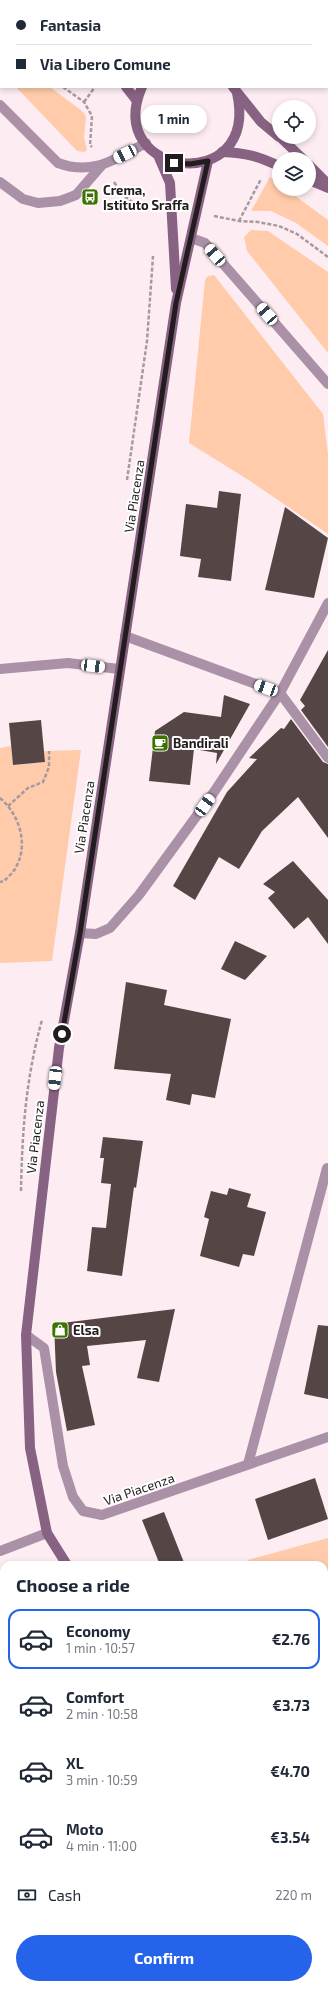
<!DOCTYPE html>
<meta charset="utf-8">
<style>
:root{--surface:#fff;--page:#f2f2f3;--text:#1f2937;--muted:#747a83;--line:#e0e1e3;--accent:#2563eb}
body{margin:0;font-family:"Exo 2",sans-serif;background:var(--page);color:var(--text);height:100vh;display:flex;flex-direction:column;font-size:15px;white-space:nowrap}
*{box-sizing:border-box;margin:0}
p{font-size:13px;color:var(--muted)}
.icon{flex:none;width:22px;height:22px;fill:none;stroke:currentColor;stroke-width:2;stroke-linecap:round;stroke-linejoin:round}
.map{position:relative;flex:1;overflow:hidden}
.sheet{position:absolute;left:0px;top:1561px;width:328px;height:428px;display:flex;flex-direction:column;background:var(--surface);border-radius:12px 12px 0 0;box-shadow:0 2px 6px #0003}
.sheet>*{flex:none}
.banner{position:absolute;left:0px;top:0px;width:328px;height:88px;box-shadow:0 2px 6px #0003;display:grid;align-content:center;height:88px;padding:0 16px;background:var(--surface)}
.tools{position:absolute;left:272px;top:100px;display:grid;gap:8px}
.tools a{display:grid;place-items:center;width:44px;height:44px;border-radius:50%;background:var(--surface);box-shadow:0 2px 6px #0003;font-size:20px}
.end{position:absolute;width:18px;height:18px;margin:-9px;border:5px solid #221c1e;background:#fff;box-shadow:0 0 0 2px #fff}
.from{border-radius:50%}
.bubble{position:absolute;height:28px;border-radius:14px;background:var(--surface);box-shadow:0 2px 6px #0003;font-size:13px;font-weight:700;line-height:28px;text-align:center}
.car{position:absolute;width:12px;height:24px;margin:-12px -6px;border-radius:5px;box-shadow:0 0 3px 1px #0007;background:linear-gradient(#fff 24%,#345 0 40%,#fff 0 76%,#345 0 86%,#fff 0)}
.banner b{display:flex;align-items:center;gap:14px;height:38px;font-size:15px}
.banner b+b{border-top:1px solid var(--line)}
.banner i{width:10px;height:10px;background:var(--text)}
ul{padding:0;list-style:none}
li{display:flex;align-items:center;gap:12px;height:60px;margin:0 8px 6px;padding:0 8px;border:2px solid transparent;border-radius:12px}
li div{flex:1}
li b{display:block;font-size:15px}
li em{font-style:normal;font-weight:700}
li.active{border-color:var(--accent)}
li>.icon{width:36px;height:36px;stroke-width:1.5}
h2{padding:0 16px;font-size:18px;line-height:48px}
.pay{display:flex;align-items:center;gap:10px;height:44px;padding:0 16px;font-size:15px}
.pay p{margin-inline-start:auto}
.primary-button{display:flex;gap:8px;margin-top:auto;padding:8px 16px}
.primary-button a{flex:1;height:46px;border-radius:24px;background:var(--accent);color:#fff;font-size:16px;font-weight:700;line-height:46px;text-align:center}
.map>svg:first-child{display:block}
.green{fill:#ffcbab}
.building{fill:#554544}
.lines{fill:none;stroke-linecap:round;stroke-linejoin:round}
.path{stroke:#a69a9e;stroke-width:2.5;stroke-dasharray:4 2;stroke-linecap:butt}
.lane{stroke:#ab91a7;stroke-width:10}
.street{stroke:#ab91a7;stroke-width:10}
.secondary{stroke:#876282;stroke-width:10}
.route{stroke:#221c1e;stroke-width:5}
.labels{text-anchor:middle;stroke-width:4;stroke-linejoin:round;paint-order:stroke}
.poi-label{font-size:13px;font-weight:bold;fill:#221c1e;stroke:#fff;text-anchor:start}
.street-label{font-size:13px;fill:#221c1e;stroke:#fff}
</style>
<div class="map">
<svg width="328" height="1989" viewBox="0 0 328 1989">
<rect width="100%" height="100%" fill="#fdedf2"/>
<!-- green -->
<g class="green">
<polygon points="16,87 50,87 82,111 86,116 84,137 87,150 84,152 77,151"/>
<polygon points="270,177 279,184 279,189 286,189 328,220 328,246 296,223 271,211 251,211"/>
<polygon points="251,230 268,231 328,272 328,353 247,251 244,237"/>
<polygon points="214,275 323,414 328,454 328,534 247,479 189,443 205,280 208,276"/>
<polygon points="11,746 13,765 45,762 44,751 81,750 52,961 0,963 0,748"/>
<polygon points="328,1538 328,1611 324,1613 324,1565 249,1565 248,1560"/>
<polygon points="324,1639 328,1649 328,1754 324,1751"/>
</g>
<!-- building -->
<g class="building">
<polygon points="219,491 241,494 231,581 198,577 201,559 180,556 186,504 217,508"/>
<polygon points="285,507 328,538 314,598 265,590"/>
<polygon points="328,650 328,747 301,710 305,706 300,700"/>
<polygon points="224,695 250,704 216,764 217,753 194,749 190,785 149,781 155,731 184,712 221,717"/>
<polygon points="291,719 323,762 328,764 328,838 298,797 262,831 239,869 219,857 195,900 173,886 227,792 257,759 249,758 281,728 284,729"/>
<polygon points="41,720 45,762 13,765 9,723"/>
<polygon points="293,861 328,900 328,944 308,917 294,929 268,898 275,892 263,884"/>
<polygon points="235,941 267,956 245,980 221,969"/>
<polygon points="126,982 167,990 164,1005 231,1019 215,1098 192,1094 190,1105 166,1100 171,1074 114,1069"/>
<polygon points="103,1137 143,1141 136,1188 134,1187 122,1276 87,1271 92,1227 106,1228 111,1184 101,1183 104,1158 100,1158"/>
<polygon points="229,1188 251,1194 247,1207 266,1212 254,1256 243,1254 239,1267 200,1256 209,1219 204,1217 211,1191 227,1195"/>
<polygon points="175,1309 159,1382 137,1378 146,1340 87,1346 90,1365 82,1366 95,1425 67,1431 56,1372 54,1324"/>
<polygon points="318,1325 328,1326 328,1399 304,1394"/>
<polygon points="315,1478 328,1519 268,1540 255,1499"/>
<polygon points="164,1512 185,1565 160,1565 142,1520"/>
</g>
<g class="lines">
<!-- path -->
<g class="path">
<polyline points="243,1 243,0"/>
<polyline points="0,41 1,42"/>
<polyline points="63,87 84,102 92,116 90,145 92,147"/>
<polyline points="84,102 95,87"/>
<path d="M114,182c13,19 16,21 38,27"/>
<polyline points="214,216 239,221 258,222 279,226 297,234 328,257"/>
<polyline points="239,221 261,179"/>
<polyline points="127,480 147,341 153,256"/>
<path d="M0,798c19,16 29,46 16,69 -2,5 -8,10 -12,14l-4,1"/>
<polyline points="8,806 28,788 43,782 49,767 49,751"/>
<path d="M21,1191c1,-59 5,-114 21,-171"/>
</g>
<!-- lane -->
<g class="lane">
<polyline points="66,1 66,0"/>
<path d="M0,105l58,58c35,13 57,-4 88,-20"/>
<polyline points="0,182 23,199 38,203 60,201 76,195 102,165"/>
<polyline points="0,669 68,663 119,669"/>
</g>
<!-- street -->
<g class="street">
<polyline points="191,238 205,243 328,384"/>
<polyline points="125,636 280,693 328,758"/>
<polyline points="80,933 96,934 110,928 139,895 214,792 280,693 328,603"/>
<polyline points="26,1335 44,1348 63,1466 73,1497 83,1511 102,1515 328,1437"/>
<polyline points="248,1464 327,1168"/>
<polyline points="0,1551 47,1533"/>
</g>
<!-- secondary -->
<g class="secondary">
<polyline points="39,0 40,1"/>
<polyline points="221,0 221,1"/>
<polyline points="208,1 208,0"/>
<polyline points="126,87 137,101"/>
<path d="M142,87c-40,91 118,110 95,6"/>
<polyline points="233,87 261,122 279,137"/>
<polyline points="280,137 303,159"/>
<path d="M222,152c25,1 35,4 57,14"/>
<polyline points="158,155 170,183 176,289"/>
<polyline points="309,165 328,184"/>
<polyline points="309,180 328,188"/>
<polyline points="67,1565 47,1533 30,1448 26,1335 59,1048 80,933 176,303 208,161"/>
<polyline points="324,1901 328,1915"/>
</g>
</g>
<g class="lines">
<!-- route -->
<polyline class="route" points="62,1034 80,933 176,303 208,161 190,164 174,163"/>
</g>
<!-- icons -->
<defs>
<g id="bus-square" transform="scale(0.9)"><rect x="-9" y="-9" width="18" height="18" rx="4" fill="#3c7300" stroke="#fff"/><path d="M-5-6H5V4H4V6H2V4H-2V6H-4V4H-5ZM-3.5-4V0h7V-4ZM-3.5 1.2v1.5H-2V1.2ZM2 1.2v1.5H3.5V1.2Z" fill="#fff"/></g>
<g id="cafe-square" transform="scale(0.9)"><rect x="-9" y="-9" width="18" height="18" rx="4" fill="#3c7300" stroke="#fff"/><path d="M-5.5-4.5H6V0H3Q3 3.5 0 3.5H-2.5Q-5.5 3.5-5.5 0ZM3-3.2v2h1.7v-2ZM-6 4.5H4V6H-6Z" fill="#fff"/></g>
<g id="shop-square" transform="scale(0.9)"><rect x="-9" y="-9" width="18" height="18" rx="4" fill="#3c7300" stroke="#fff"/><path d="M-5-2.5h2.3a2.7 3.5 0 0 1 5.4 0H5L5.5 6h-11ZM-1.5-2.5h3a1.5 2.3 0 0 0-3 0Z" fill="#fff"/></g>
</defs>
<g fill-rule="evenodd">
<use href="#bus-square" x="90" y="197"/>
<use href="#cafe-square" x="160" y="743"/>
<use href="#shop-square" x="60" y="1330"/>
</g>
<g class="labels">
<!-- poi labels -->
<g class="poi-label">
<text x="103" y="195">Crema,<tspan x="103" dy="15">Istituto Sraffa</tspan></text>
<text x="173" y="748">Bandirali</text>
<text x="73" y="1335">Elsa</text>
</g>
<!-- street labels -->
<g class="street-label">
<text transform="translate(134 496) rotate(-81)" y="5">Via Piacenza</text>
<text transform="translate(84 817) rotate(-81)" y="5">Via Piacenza</text>
<text transform="translate(35 1137) rotate(-83)" y="5">Via Piacenza</text>
<text transform="translate(139 1489) rotate(-19)" y="5">Via Piacenza</text>
</g>
</g>
</svg>
<div class="tools">
<a><svg class="icon" aria-label="locate" viewBox="0 0 24 24"><circle cx="12" cy="12" r="6"/><path d="M12 2v4M12 18v4M2 12h4M18 12h4"/></svg></a>
<a><svg class="icon" aria-label="layers" viewBox="0 0 24 24"><path d="M12 4l9 5-9 5-9-5zM3 14l9 5 9-5"/></svg></a>
</div>
<i class="end from" style="left:62px;top:1034px"></i>
<i class="end" style="left:174px;top:163px"></i>
<div class="bubble" style="left:141px;top:105px;width:66px">1 min</div>
<i class="car" style="left:125px;top:154px;rotate:244deg"></i>
<i class="car" style="left:215px;top:255px;rotate:319deg"></i>
<i class="car" style="left:267px;top:314px;rotate:319deg"></i>
<i class="car" style="left:93px;top:666px;rotate:97deg"></i>
<i class="car" style="left:266px;top:688px;rotate:290deg"></i>
<i class="car" style="left:205px;top:805px;rotate:36deg"></i>
<i class="car" style="left:55px;top:1078px;rotate:187deg"></i>
<div class="banner">
<b><i class="from"></i>Fantasia</b>
<b><i></i>Via Libero Comune</b>
</div>
<section class="sheet">
<h2>Choose a ride</h2>
<ul>
<li class="active"><svg class="icon" aria-label="car" viewBox="0 0 24 24"><path d="M5 17H2v-5l4-1 3-4h7l3 4 3 1v5h-3M9 17h6M6 11h13"/><circle cx="7" cy="17" r="2"/><circle cx="17" cy="17" r="2"/></svg><div><b>Economy</b><p>1 min · 10:57</p></div><em>€2.76</em></li>
<li><svg class="icon" aria-label="car" viewBox="0 0 24 24"><path d="M5 17H2v-5l4-1 3-4h7l3 4 3 1v5h-3M9 17h6M6 11h13"/><circle cx="7" cy="17" r="2"/><circle cx="17" cy="17" r="2"/></svg><div><b>Comfort</b><p>2 min · 10:58</p></div><em>€3.73</em></li>
<li><svg class="icon" aria-label="car" viewBox="0 0 24 24"><path d="M5 17H2v-5l4-1 3-4h7l3 4 3 1v5h-3M9 17h6M6 11h13"/><circle cx="7" cy="17" r="2"/><circle cx="17" cy="17" r="2"/></svg><div><b>XL</b><p>3 min · 10:59</p></div><em>€4.70</em></li>
<li><svg class="icon" aria-label="car" viewBox="0 0 24 24"><path d="M5 17H2v-5l4-1 3-4h7l3 4 3 1v5h-3M9 17h6M6 11h13"/><circle cx="7" cy="17" r="2"/><circle cx="17" cy="17" r="2"/></svg><div><b>Moto</b><p>4 min · 11:00</p></div><em>€3.54</em></li>
</ul>
<div class="pay"><svg class="icon" aria-label="cash" viewBox="0 0 24 24"><path d="M3 7h18v10H3z"/><circle cx="12" cy="12" r="2"/></svg>Cash<p>220 m</p></div>
<div class="primary-button"><a>Confirm</a></div>
</section>
</div>
